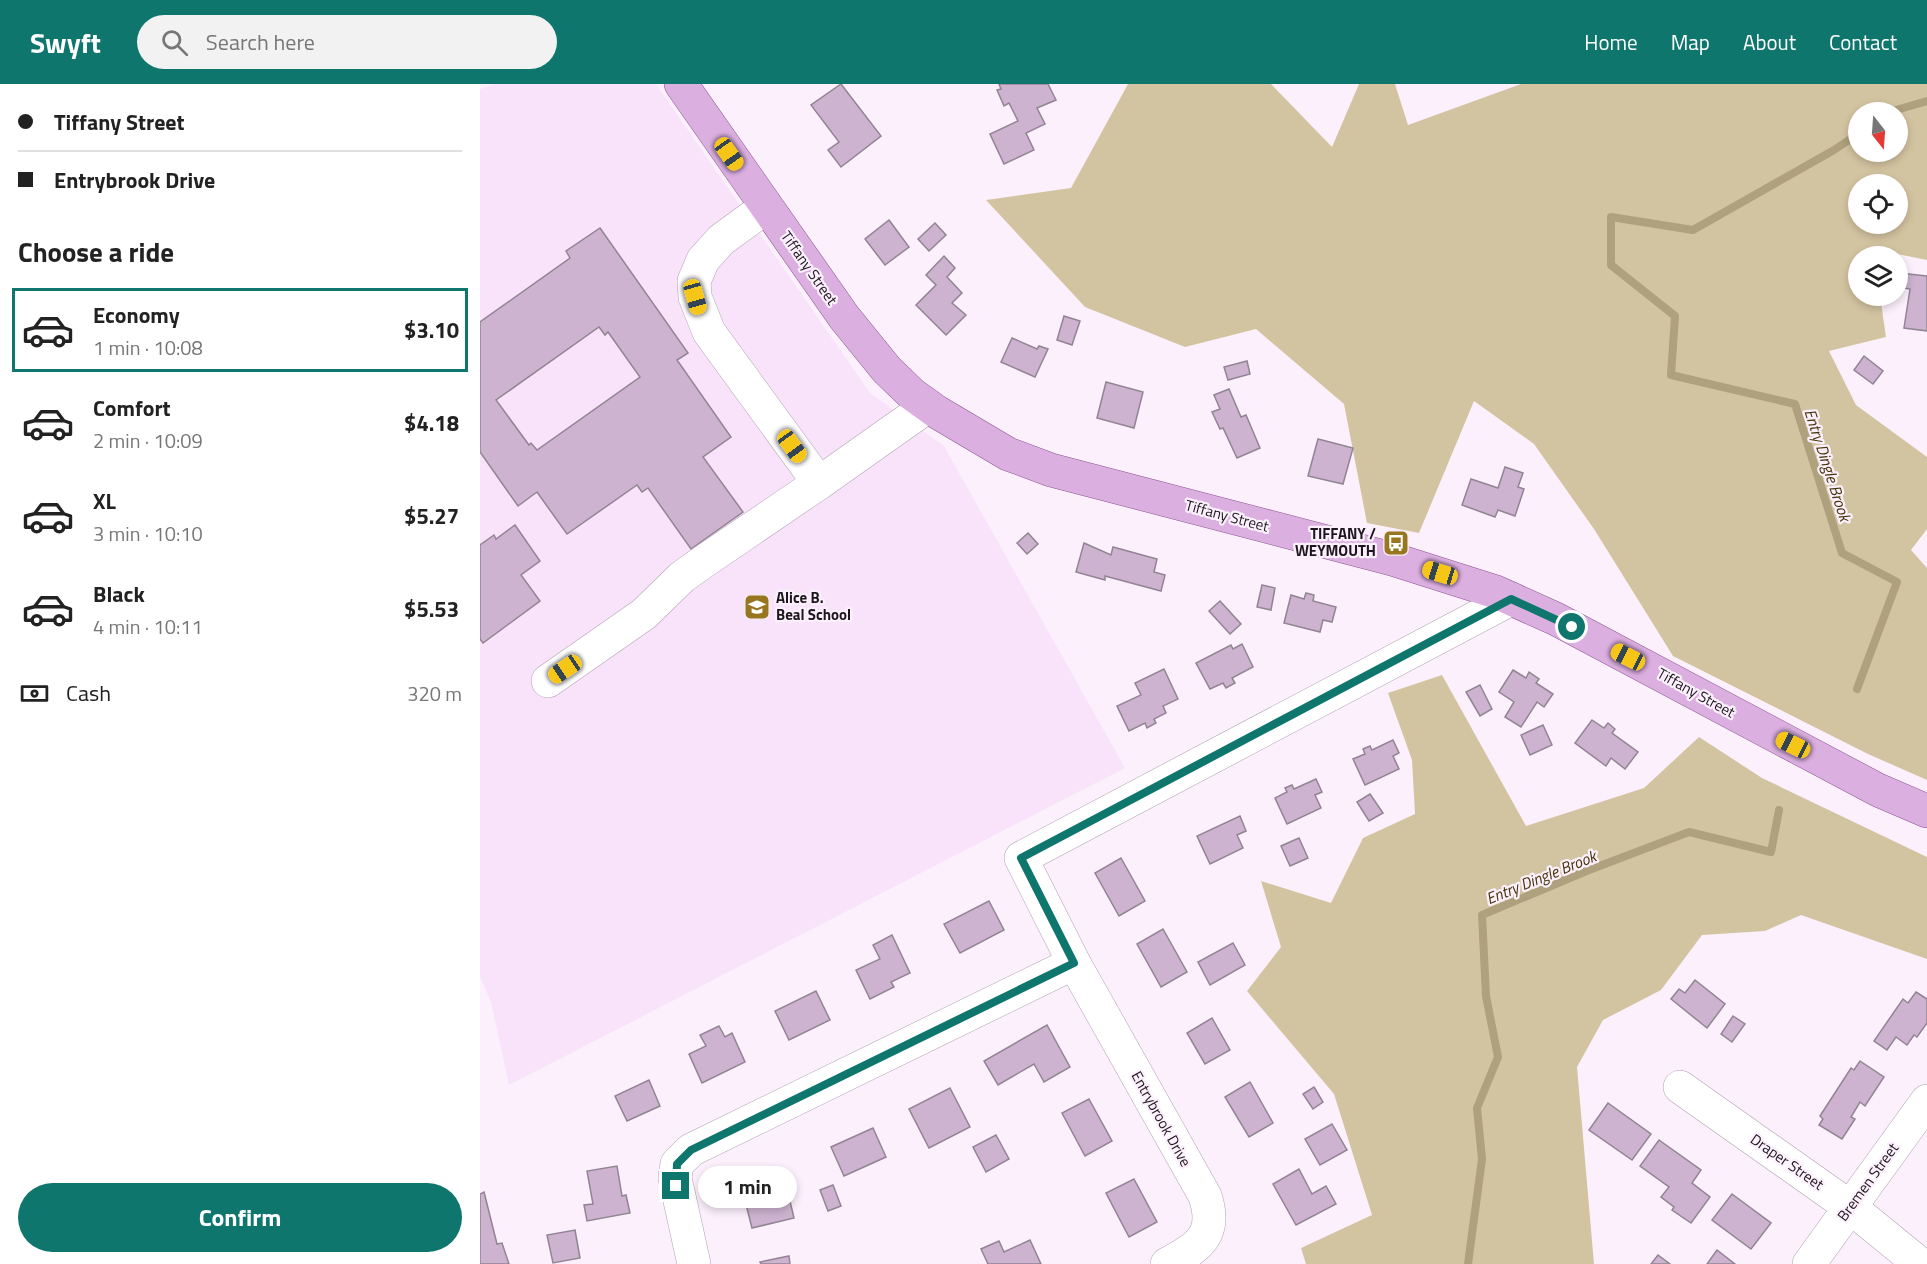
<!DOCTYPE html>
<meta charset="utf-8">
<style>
:root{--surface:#fff;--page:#f2f2f2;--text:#222;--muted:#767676;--line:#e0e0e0;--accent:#0f766e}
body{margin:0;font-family:"Titillium Web",sans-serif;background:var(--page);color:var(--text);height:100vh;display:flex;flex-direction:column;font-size:22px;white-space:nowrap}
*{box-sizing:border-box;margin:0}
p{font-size:20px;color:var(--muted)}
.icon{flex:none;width:33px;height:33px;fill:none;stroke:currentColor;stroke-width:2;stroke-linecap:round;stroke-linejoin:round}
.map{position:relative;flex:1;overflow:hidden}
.side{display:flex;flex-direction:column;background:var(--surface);width:480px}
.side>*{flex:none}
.top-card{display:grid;align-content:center;height:132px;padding:0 18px;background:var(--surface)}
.needle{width:39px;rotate:163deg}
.tools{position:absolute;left:1368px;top:18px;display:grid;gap:12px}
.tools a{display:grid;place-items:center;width:60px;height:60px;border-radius:50%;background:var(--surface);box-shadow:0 3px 9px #0003;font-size:30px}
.end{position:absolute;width:27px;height:27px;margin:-14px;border:8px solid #0f766e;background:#fff;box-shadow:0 0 0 3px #fff}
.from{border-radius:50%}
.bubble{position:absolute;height:42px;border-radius:21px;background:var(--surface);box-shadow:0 3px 9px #0003;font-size:20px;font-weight:700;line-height:42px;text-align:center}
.car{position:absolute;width:18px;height:36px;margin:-18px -9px;border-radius:8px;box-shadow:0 0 4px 2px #0007;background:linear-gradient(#f5c518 24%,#345 0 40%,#f5c518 0 76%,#345 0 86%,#f5c518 0)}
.top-card b{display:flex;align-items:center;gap:21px;height:57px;font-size:22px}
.top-card b+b{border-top:2px solid var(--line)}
.top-card i{width:15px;height:15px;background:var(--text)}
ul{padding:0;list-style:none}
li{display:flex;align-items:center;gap:18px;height:84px;margin:0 12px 9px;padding:0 6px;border:3px solid transparent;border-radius:0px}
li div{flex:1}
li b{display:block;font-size:22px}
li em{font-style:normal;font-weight:700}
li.selected{border-color:var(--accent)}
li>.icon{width:54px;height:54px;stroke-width:1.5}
h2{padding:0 18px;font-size:27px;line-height:72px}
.pay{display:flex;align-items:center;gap:15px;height:66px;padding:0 18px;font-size:22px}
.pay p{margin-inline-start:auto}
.cta{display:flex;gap:12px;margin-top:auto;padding:12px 18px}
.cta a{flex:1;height:69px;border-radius:36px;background:var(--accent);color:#fff;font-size:24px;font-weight:700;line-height:69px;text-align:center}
header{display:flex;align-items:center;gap:36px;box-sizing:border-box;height:84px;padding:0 30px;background:var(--accent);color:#fff}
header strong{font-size:28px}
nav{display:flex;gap:33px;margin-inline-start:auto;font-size:21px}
.search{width:420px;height:54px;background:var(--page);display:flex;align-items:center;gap:15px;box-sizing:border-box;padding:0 21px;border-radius:33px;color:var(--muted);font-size:22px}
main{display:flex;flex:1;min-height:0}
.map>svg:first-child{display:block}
.built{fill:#f8e3fa}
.forest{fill:#d3c4a1;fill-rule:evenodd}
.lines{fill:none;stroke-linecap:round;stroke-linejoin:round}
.stream{stroke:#afa07e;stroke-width:8}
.building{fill:#cdb3d0;stroke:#928493;stroke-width:1.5;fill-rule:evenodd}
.minor-casing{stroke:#b1a2b2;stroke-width:34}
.major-casing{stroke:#8a578f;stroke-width:34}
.minor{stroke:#fff;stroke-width:33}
.major{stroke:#dcafe1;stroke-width:33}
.route{stroke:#0f766e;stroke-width:8}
.labels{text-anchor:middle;stroke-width:4.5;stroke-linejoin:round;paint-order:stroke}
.street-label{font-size:15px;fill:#1d171d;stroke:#fcf0fd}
.poi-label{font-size:15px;font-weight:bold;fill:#1d171d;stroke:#fcf0fd;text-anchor:end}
.water-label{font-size:16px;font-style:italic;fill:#453406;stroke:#fcf0fd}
</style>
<header>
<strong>Swyft</strong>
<div class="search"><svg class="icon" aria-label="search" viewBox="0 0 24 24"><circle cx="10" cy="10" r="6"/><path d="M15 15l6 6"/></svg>Search here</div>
<nav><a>Home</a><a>Map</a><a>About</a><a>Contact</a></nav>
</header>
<main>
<section class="side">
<div class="top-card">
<b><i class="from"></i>Tiffany Street</b>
<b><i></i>Entrybrook Drive</b>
</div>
<h2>Choose a ride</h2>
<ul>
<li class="selected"><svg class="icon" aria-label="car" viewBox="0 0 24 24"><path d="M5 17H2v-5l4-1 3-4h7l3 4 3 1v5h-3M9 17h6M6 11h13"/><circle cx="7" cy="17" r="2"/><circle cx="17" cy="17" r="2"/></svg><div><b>Economy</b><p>1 min · 10:08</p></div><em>$3.10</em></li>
<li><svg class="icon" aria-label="car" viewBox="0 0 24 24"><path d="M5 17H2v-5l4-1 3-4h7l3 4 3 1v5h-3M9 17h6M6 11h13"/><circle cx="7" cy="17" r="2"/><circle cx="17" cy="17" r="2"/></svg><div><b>Comfort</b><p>2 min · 10:09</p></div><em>$4.18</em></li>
<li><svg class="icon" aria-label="car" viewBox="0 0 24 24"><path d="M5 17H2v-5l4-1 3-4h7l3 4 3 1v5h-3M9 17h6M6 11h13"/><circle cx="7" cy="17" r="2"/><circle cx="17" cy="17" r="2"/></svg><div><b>XL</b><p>3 min · 10:10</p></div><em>$5.27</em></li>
<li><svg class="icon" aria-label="car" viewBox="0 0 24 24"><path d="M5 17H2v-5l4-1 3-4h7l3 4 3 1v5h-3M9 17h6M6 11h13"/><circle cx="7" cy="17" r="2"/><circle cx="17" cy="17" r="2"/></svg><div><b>Black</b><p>4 min · 10:11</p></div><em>$5.53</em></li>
</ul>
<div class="pay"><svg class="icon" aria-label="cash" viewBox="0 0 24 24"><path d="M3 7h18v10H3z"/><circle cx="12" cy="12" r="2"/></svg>Cash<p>320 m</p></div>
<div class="cta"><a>Confirm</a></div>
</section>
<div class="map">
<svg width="1447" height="1180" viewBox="0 0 1447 1180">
<rect width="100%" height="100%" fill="#fcf0fd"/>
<!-- built -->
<polygon class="built" points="16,0 176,0 390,309 464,362 645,684 29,1001 11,918 0,893 0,5"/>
<!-- forest -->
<g class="forest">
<path d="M648,0h143l61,63 27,-63h36l13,41 113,-41h406v176l-54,-11 1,7h-16v40h22l6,41 -57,14 27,54 71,52v72l-16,21 16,18v212l-59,-26 -195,-98 -79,-127 -60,-85 -60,-43 -55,132 -52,-10 -23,-119 -88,-75 -71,18 -100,-40 -99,-107 85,-12zM1378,28h40v40h-40zM1378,100h40v40h-40z"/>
<polygon points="962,591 1046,742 1164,704 1219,653 1282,694 1447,773 1447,875 1321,831 1285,847 1222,851 1181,906 1123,936 1097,983 1114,1180 826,1180 821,1164 892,1131 854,1010 767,907 801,863 781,797 851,819 883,754 935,730 932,676 908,609"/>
</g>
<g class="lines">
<!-- stream -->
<g class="stream">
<polyline points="1409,28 1447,17"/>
<polyline points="1377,605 1417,498 1362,469 1315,320 1191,291 1195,232 1131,181 1131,133 1213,146 1354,66 1378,50"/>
<polyline points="988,1180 1002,1075 997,1024 1018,973 1006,912 1002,831 1109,786 1209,748 1291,768 1299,726"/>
</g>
</g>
<!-- building -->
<g class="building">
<polygon points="361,0 401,52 361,83 348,66 359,58 331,21"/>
<polygon points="519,0 568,0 576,16 557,24 565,40 546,49 554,66 524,80 510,50 538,37 529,19 524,22 517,6 521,5"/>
<polygon points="409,136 429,163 405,181 385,155"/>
<polygon points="455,139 466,151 449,167 438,155"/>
<path d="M120,144l88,125 -11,7 54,77 -28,20 40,55 -52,37 -43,-61 -6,4 -5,-7 -70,49 -30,-42 -19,14 -38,-54v-130l90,-64 -4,-7zM119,243l6,8 3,-3 32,45 -103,73 -6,-7 -2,2 -33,-45z"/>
<polygon points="464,172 475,184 467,193 482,209 472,219 486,231 466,251 436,221 456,201 446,191"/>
<polygon points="1419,189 1447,192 1447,247 1424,244 1430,205 1418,203"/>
<polygon points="584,232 600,237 592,261 577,256"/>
<polygon points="532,254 557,265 559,262 568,265 555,293 521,278"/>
<polygon points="1384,272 1403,287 1393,300 1374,286"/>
<polygon points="767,277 770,290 748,296 744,283"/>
<polygon points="626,298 663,308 654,344 617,334"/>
<polygon points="749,305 761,333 766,331 780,364 757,374 743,344 740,345 732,328 740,325 734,311"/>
<polygon points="838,355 873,364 863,400 828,392"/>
<polygon points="1025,383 1043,389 1038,403 1044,405 1035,432 1018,426 1015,433 982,421 991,395 1018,404"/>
<polygon points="35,441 60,477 41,491 60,517 3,559 0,555 0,461 14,451 16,455"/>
<polygon points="548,449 558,460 547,470 537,459"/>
<polygon points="604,459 631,471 633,463 677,475 674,488 685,491 681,507 625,492 625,496 596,488"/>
<polygon points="782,501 795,504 791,526 777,523"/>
<polygon points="826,509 834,511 833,517 856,523 852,538 843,536 840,548 804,539 811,511 824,515"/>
<polygon points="740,517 761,540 750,550 729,527"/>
<polygon points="762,560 773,583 752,594 755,599 746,604 743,599 730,605 716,579 751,561 753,565"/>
<polygon points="684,585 698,615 683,622 686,629 674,635 676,639 667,644 665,639 649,647 637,622 661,611 655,599"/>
<polygon points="1033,586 1046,594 1049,588 1059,595 1056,599 1073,610 1064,623 1057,618 1041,643 1025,633 1034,618 1019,608"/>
<polygon points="1000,601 1012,625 1000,632 986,608"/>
<polygon points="1112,636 1124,644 1128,639 1135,645 1132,649 1158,668 1145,685 1131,674 1126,682 1095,659"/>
<polygon points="1063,641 1072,661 1050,671 1041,651"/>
<polygon points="913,656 919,669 913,672 919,685 885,701 873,675 885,670 883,665 890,662 892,666"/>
<polygon points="836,695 842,708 835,711 841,724 807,740 795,714 807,708 805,704 812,701 814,705"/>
<polygon points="890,710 903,729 889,737 877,718"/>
<polygon points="760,732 766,747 757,751 763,764 730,780 717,752"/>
<polygon points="819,754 828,774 810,782 801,762"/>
<polygon points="641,774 665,817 639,832 615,789"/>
<polygon points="509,817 524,846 480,869 464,840"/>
<polygon points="683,845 707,888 681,903 657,860"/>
<polygon points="412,851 430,889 411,898 414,903 390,915 376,886 400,875 393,861"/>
<polygon points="753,859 765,881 730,901 718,878"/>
<polygon points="1215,896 1245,920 1227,944 1191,915 1199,905 1205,909"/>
<polygon points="336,907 350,936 309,956 295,927"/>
<polygon points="1436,908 1447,915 1447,939 1437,953 1434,951 1427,961 1416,953 1407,966 1394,957 1423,915 1428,919"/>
<polygon points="1253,932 1265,940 1252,958 1241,950"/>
<polygon points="732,934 750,966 725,980 707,949"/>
<polygon points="567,941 590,983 564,998 554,980 518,1001 504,977"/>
<polygon points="239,942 245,953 252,949 265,978 222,999 209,970 226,962 220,951"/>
<polygon points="1380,977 1404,993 1385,1022 1380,1018 1371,1033 1375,1035 1362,1055 1339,1041 1343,1035 1340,1032 1371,984 1374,986"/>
<polygon points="169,996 180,1022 147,1037 135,1012"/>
<polygon points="770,998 793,1039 769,1053 745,1013"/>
<polygon points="834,1003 843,1018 833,1025 823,1010"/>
<polygon points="470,1004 490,1043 449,1064 429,1025"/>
<polygon points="609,1015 632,1057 605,1072 582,1029"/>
<polygon points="1128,1019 1171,1050 1152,1076 1109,1046"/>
<polygon points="852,1040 867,1066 840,1081 825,1055"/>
<polygon points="393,1044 406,1073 364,1092 351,1063"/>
<polygon points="516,1051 529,1075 506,1088 493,1063"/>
<polygon points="1179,1056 1221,1086 1212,1099 1230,1113 1211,1139 1192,1126 1194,1123 1181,1113 1189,1103 1160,1082"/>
<polygon points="137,1082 142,1112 146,1111 150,1129 107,1137 104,1121 113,1120 107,1087"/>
<polygon points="819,1085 832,1110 846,1102 856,1120 816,1141 793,1100"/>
<polygon points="289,1090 295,1116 309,1113 314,1134 272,1144 260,1097"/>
<polygon points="654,1095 677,1138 649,1153 626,1109"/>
<polygon points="353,1101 361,1122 348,1127 340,1106"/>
<polygon points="4,1108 17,1160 22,1159 29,1180 0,1180 0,1110"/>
<polygon points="1252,1110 1291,1139 1271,1165 1232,1136"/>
<polygon points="95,1146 100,1174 73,1179 67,1151"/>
<polygon points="550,1156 561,1180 508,1180 501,1165 519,1157 524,1168"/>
<polygon points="1237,1166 1255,1180 1227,1180"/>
<polygon points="1178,1171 1190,1180 1171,1180"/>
<polygon points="309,1172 310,1180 281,1180 280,1178"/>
</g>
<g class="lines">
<!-- minor casing -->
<g class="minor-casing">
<g id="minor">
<polyline points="286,123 241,156 223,176 214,197 215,213 229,248 339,399 448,322"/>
<polyline points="68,597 164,530 202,493 223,478 339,399"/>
<polyline points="1200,1003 1370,1123 1440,1180"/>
<polyline points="214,1180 195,1094 197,1080 211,1066 594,879"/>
<path d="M687,1180c32,-17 51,-29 38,-68l-131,-233 -53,-105 490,-259"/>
<polyline points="1329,1180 1447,1017"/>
</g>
</g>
<!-- major casing -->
<g class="major-casing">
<polyline id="major" points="201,0 364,233 407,286 432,310 457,328 528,370 571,386 912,475 1016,508 1076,535 1398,706 1447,727"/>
</g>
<!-- minor -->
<use href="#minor" class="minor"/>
<!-- major -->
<use href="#major" class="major"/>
</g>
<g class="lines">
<!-- route -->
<polyline class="route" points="196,1102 197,1080 211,1066 594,879 541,774 1031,515 1092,543"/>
</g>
<!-- icons -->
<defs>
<g id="bus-square" transform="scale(1.35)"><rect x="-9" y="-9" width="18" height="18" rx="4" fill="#97761f" stroke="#fcf0fd"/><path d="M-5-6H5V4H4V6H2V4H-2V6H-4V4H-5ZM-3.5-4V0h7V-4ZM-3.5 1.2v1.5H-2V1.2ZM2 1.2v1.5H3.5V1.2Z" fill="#fff"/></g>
<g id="school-square" transform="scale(1.35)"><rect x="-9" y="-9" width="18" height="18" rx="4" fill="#97761f" stroke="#fcf0fd"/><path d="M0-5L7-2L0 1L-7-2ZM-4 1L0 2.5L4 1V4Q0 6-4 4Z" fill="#fff"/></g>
</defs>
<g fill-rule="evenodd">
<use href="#bus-square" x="916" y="459"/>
<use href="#school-square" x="277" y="523"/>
</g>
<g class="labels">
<!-- street labels -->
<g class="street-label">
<text transform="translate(329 184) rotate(55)" y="5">Tiffany Street</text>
<text transform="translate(747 432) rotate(15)" y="5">Tiffany Street</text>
<text transform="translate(1216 609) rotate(29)" y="5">Tiffany Street</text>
<text transform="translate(681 1035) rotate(61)" y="5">Entrybrook Drive</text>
<text transform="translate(1307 1078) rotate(35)" y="5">Draper Street</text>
<text transform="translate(1388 1098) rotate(-54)" y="5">Bremen Street</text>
</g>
<!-- poi labels -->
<g class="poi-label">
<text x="896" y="455">TIFFANY /<tspan x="896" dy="17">WEYMOUTH</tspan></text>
<text x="296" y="519" text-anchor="start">Alice B.<tspan x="296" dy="17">Beal School</tspan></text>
</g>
<!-- water labels -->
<g class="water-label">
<text transform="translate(1348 381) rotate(72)" y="6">Entry Dingle Brook</text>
<text transform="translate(1061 793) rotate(-22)" y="6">Entry Dingle Brook</text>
</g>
</g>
</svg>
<div class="tools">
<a><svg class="needle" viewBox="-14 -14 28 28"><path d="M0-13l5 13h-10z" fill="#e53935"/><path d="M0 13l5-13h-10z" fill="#767676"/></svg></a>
<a><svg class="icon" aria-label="locate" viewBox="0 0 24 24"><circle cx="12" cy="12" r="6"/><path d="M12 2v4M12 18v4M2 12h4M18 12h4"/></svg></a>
<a><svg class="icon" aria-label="layers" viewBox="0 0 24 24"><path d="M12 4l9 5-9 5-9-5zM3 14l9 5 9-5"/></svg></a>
</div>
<i class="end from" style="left:1092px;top:543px"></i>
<i class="end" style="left:196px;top:1102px"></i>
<div class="bubble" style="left:218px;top:1082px;width:99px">1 min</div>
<i class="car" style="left:249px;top:70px;rotate:145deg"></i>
<i class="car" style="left:215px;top:213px;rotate:164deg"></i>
<i class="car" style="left:312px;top:362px;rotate:144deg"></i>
<i class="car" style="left:960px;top:489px;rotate:287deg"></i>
<i class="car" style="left:1148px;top:573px;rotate:297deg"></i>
<i class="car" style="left:85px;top:585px;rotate:236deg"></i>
<i class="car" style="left:1313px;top:661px;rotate:296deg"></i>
</div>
</main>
